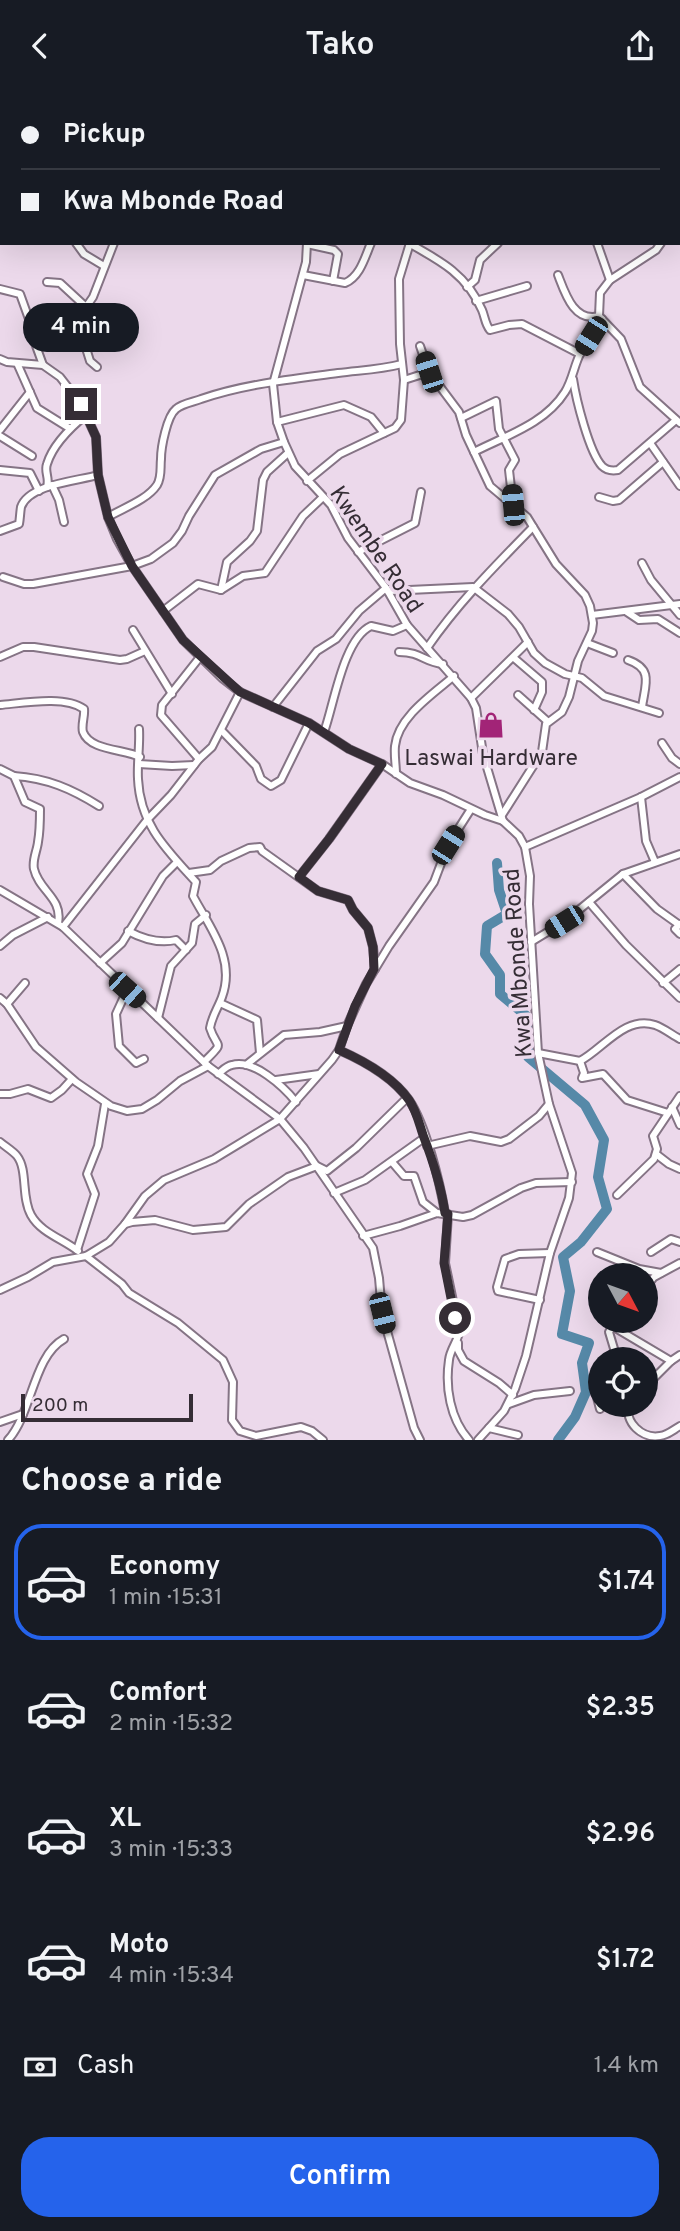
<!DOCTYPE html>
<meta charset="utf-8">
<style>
:root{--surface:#171b24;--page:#242831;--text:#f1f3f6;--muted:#9ea1a6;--line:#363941;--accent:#2563eb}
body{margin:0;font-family:Overpass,sans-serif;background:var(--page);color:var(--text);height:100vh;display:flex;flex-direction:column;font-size:26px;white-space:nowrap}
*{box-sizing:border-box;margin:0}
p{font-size:23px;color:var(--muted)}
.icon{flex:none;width:38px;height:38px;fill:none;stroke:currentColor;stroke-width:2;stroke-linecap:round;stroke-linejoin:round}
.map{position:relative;height:1349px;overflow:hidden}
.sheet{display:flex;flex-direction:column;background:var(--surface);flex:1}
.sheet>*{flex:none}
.guide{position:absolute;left:0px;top:0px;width:681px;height:154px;box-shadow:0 7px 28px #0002;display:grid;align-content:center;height:154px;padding:0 21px;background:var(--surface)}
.needle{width:46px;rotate:131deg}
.tools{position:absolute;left:588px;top:1172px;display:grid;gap:14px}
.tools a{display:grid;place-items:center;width:70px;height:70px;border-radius:50%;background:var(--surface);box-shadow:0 7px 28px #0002;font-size:35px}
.scale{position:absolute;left:21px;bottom:18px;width:172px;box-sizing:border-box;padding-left:7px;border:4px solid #352d35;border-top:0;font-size:19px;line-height:24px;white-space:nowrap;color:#352d35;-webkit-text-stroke:5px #ecd9eb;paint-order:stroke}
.end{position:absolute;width:32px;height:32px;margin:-16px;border:9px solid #352d35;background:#fff;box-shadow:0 0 0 4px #fff}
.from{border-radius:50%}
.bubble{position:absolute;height:49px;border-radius:24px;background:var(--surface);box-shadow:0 7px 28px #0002;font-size:23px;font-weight:600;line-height:49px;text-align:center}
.car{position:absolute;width:21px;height:42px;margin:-21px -10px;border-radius:9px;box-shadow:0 0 5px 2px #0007;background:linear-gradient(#222 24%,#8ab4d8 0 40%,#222 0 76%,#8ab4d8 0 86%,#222 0)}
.guide b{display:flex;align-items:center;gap:24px;height:66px;font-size:26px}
.guide b+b{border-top:2px solid var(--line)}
.guide i{width:18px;height:18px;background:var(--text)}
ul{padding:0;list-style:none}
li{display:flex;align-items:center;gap:21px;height:116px;margin:0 14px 10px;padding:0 7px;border:4px solid transparent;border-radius:28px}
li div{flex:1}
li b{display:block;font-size:26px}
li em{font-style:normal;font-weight:600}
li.active{border-color:var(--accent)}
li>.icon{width:63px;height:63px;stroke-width:1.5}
h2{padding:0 21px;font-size:32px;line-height:84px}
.pay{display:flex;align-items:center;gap:18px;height:77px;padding:0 21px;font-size:26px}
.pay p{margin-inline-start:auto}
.primary-button{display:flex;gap:14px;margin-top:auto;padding:14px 21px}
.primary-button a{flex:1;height:80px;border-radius:28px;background:var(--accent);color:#fff;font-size:28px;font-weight:600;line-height:80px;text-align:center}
header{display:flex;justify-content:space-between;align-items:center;height:91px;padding:0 21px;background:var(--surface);font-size:32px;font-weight:600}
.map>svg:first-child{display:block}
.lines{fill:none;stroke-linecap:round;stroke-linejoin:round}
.river{stroke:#5689a8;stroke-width:10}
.street-casing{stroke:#857485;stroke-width:10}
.street{stroke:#fff;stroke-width:6}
.route{stroke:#352d35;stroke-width:9}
.labels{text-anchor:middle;stroke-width:7;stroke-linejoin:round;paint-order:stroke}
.street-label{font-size:23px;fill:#352d35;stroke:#ecd9eb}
.poi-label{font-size:23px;fill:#352d35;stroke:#ecd9eb}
</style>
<header><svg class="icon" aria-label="back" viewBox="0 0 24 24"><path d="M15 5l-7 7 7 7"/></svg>Tako<svg class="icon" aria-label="share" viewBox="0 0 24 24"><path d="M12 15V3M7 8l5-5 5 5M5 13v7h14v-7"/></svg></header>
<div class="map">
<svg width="680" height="1349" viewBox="0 0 680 1349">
<rect width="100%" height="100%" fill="#ecd9eb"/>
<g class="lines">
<!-- river -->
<polyline class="river" points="497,772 499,799 507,823 487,835 485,863 500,884 500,903 529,927 528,966 585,1014 604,1049 598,1086 607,1118 581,1151 563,1166 570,1200 562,1243 589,1252 582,1272 586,1301 575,1326 558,1349"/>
<!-- street casing -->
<g class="street-casing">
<g id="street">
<polyline points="110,0 110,2"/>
<polyline points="231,0 233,2"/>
<polyline points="394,0 394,2"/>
<polyline points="646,0 663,2"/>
<polyline points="14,2 19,0"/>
<polyline points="376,2 376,0"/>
<polyline points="597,2 605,0"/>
<polyline points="679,4 680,4"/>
<polyline points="0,6 2,6"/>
<polyline points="679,64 680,58"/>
<polyline points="679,78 680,81"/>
<polyline points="1,90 2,89"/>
<polyline points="0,125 2,125"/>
<polyline points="679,129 680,127"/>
<polyline points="679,146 680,146"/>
<polyline points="76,152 84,163 104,175"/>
<polyline points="307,152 306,171 273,293 277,331 284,351 295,375 331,414 348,447 386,497 407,534 471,607 476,617 483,663 503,730"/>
<polyline points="597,152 610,189"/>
<polyline points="661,152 656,159 610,189 600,202 599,225 621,248 640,296 680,332"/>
<polyline points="307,153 334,159 338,163 333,190"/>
<path d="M410,153c31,17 57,31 72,66 3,7 3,14 8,20l19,-5 13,-1 58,30"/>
<path d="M303,184l42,8c15,-6 20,-26 26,-40"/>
<path d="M558,184c7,18 16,48 41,41"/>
<polyline points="47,191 60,192 86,216"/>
<polyline points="467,196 475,189 480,169 498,152"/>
<polyline points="0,198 20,203 29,228"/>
<polyline points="476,210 527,195"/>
<polyline points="420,255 429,281 459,321 466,344 490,395 527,426 556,473 585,504 590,515 593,532 592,540 578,570 569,606 562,621 546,633 542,661 502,724"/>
<polyline points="0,268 7,271 43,274 60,286 81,313 96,346 98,384 108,426 117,448 132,475 183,549 222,587 240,601 309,632 349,658 382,673 410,692 443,704 485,724 503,730 519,745 525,756 530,785 529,813 538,962 549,1013 572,1082 569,1107 550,1162 526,1265 515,1298 504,1320 478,1349"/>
<polyline points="17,272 37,317 69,337"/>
<polyline points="43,274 35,252 40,242 50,238 74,237"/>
<polyline points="97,276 90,270 85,254 77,247 75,232 93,206 114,152"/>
<path d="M573,288c3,20 16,73 29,87 5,5 10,5 16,4l58,-50"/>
<polyline points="404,289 429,281"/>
<polyline points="461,327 496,310 499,338 515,369 509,379 513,414"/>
<polyline points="277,331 344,314 371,326 384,342"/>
<polyline points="0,339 30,301"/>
<polyline points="0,345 32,365"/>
<polyline points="650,352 680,395"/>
<path d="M474,361c31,-16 71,-28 91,-60 8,-13 9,-27 16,-40 6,-12 14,-22 21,-33"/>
<polyline points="0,379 30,382 39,400"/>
<polyline points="307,390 340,363 395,337 401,329 404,289 400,253 399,188 410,152"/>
<polyline points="52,394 59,409 64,431"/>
<path d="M47,396c3,-9 -3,-15 0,-23 6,-20 24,-37 40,-50"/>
<polyline points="599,406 613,410 619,409 663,371"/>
<path d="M108,426c15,-9 39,-17 49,-32 5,-8 3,-17 4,-26 0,-12 6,-43 15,-50 7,-6 18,-7 25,-10 43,-15 93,-20 137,-26 24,-3 40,-3 64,-9"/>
<path d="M0,440l19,-7c1,-5 1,-11 2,-17 8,-23 57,-26 77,-32"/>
<polyline points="358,461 415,432 421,401"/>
<polyline points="642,472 651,489 680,524"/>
<polyline points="3,486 24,493 33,493 132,475 151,468 173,452 182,440 189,425 215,384 261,358 284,351"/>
<polyline points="221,499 227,471 250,450 257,440 263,389 267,381 288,362"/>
<polyline points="388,500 473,496 508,523 519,536 534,562 545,572 565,583 582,587 604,605 659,622"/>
<polyline points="163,520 198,493 221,499 243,485 265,482 303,425 323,406"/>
<polyline points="627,521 639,529 658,528 680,542"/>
<polyline points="592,524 680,513"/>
<polyline points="133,539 172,603"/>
<polyline points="587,552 613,562"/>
<path d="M427,557c31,-45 68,-82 106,-121"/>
<path d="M399,561c23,0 24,10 44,12"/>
<polyline points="0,566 23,556 34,556 120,569 127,568 145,560"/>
<polyline points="514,567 542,591 542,601 534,619"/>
<path d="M628,569c26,9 17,25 14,47"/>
<polyline points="518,604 547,630"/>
<polyline points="471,607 528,551"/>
<path d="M0,614c23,-2 65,-10 84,4 1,7 -3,16 -1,23 7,19 42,17 57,25"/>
<polyline points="273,616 317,560 336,548 359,520 386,497"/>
<path d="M139,638c1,17 -2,34 -1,50 2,46 29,71 58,103l-3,14c17,32 43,63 29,101 -4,11 -10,19 -12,31 7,22 16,12 -6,34"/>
<polyline points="222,640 256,675 261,688 271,695 281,689 309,632"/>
<path d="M324,641c10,-27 19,-93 47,-106l22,5 14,-6"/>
<polyline points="662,652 672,667 680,673"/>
<polyline points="199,668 161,624 162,614 200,566"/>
<polyline points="139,673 172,675 194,674"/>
<path d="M0,678l14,7 11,26 15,7c0,11 0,22 -2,33 -1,9 -6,18 -4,27 5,22 29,29 24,54"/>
<path d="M396,683c0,-9 -2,-19 -1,-28 3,-29 38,-52 59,-70"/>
<path d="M14,685c33,2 58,13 85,30"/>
<polyline points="641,706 646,750 655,771"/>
<polyline points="525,756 641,706 680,686"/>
<polyline points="189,782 210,779 221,770 249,757 260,756 262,760 318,800 348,809 353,819 368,837 373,856 375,878"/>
<polyline points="623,783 680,763"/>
<polyline points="299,786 329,748 382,673"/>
<polyline points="0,799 63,836 208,975 280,1028 304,1057 373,1157 379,1187 382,1222 414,1337 420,1349"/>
<polyline points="589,811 626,854 680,907"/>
<polyline points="680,833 675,838 680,843"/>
<polyline points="63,836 147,729 171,704 199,668 212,656 240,601"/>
<path d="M128,840c15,8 31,13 48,9l10,10"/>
<polyline points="531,851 564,831 623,783 657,818 678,833"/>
<polyline points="0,855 13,844 48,826"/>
<polyline points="100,872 122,852 163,785 176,772"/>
<polyline points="663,892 680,878"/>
<polyline points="127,899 116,923 119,955 136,972 144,968"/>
<polyline points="0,907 7,913 36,956 76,991 111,1015 127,1020 142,1018 157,1009 180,990 208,975"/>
<polyline points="220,912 257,929 260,962"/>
<polyline points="7,913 25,892"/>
<polyline points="158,927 171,875 192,852 195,833 206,824"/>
<path d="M339,959c25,11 54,27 70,50 17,25 31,83 36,113"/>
<path d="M538,962l42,8c23,-12 45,-46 75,-36 9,3 17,10 25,14"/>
<polyline points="580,970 584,982 582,987 603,983 627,1009 668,1022"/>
<polyline points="246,974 284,944 320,941 347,935"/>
<path d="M218,983c4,-3 8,-8 14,-9 21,-7 52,22 64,37"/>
<polyline points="276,989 319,983"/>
<polyline points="0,1003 10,1003 28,998 51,1007 62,999 72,988"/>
<polyline points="672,1016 680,1034"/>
<path d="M0,1051c6,5 13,9 17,14 11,14 4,41 14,59 10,18 32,24 47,36"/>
<polyline points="427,1055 470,1045 501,1051 509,1048 539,1025 549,1013"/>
<polyline points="656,1063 669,1073 680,1078"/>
<polyline points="392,1071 404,1085 414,1085 423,1111 437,1122"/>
<polyline points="334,1102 365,1089 424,1047"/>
<polyline points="617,1104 654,1068 657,1058 653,1045 680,1005"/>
<path d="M448,1123l-3,49 9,43 2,22 3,5c-2,9 -9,17 -10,27 -4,27 1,59 20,80"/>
<polyline points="125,1133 145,1105 164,1089 214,1068 280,1028 332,969 339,959 347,935 366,893 389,855 434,791 448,754 471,718"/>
<polyline points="363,1145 400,1135 437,1122 463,1126 472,1124 521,1097 536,1092 572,1091"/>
<polyline points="77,1159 95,1103 87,1083 98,1055 105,1013"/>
<polyline points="597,1161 639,1178 661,1182"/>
<polyline points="651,1161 671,1148 680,1151"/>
<polyline points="86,1165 122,1193 129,1202 178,1232 223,1269 233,1291 232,1329 240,1340 256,1345 301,1336 312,1340 323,1349"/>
<polyline points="646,1196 654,1186 680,1172"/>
<polyline points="0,1199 28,1186 53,1171 86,1165 109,1151 125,1133 132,1131 155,1129 193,1139 226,1136 249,1113 288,1086 317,1075 327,1080 356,1057 407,1007"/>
<polyline points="540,1209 498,1200 497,1196 505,1168 519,1163 550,1162"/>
<polyline points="612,1235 671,1270"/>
<polyline points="458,1252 458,1259 464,1270 499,1292 513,1304"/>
<polyline points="604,1269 615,1261 609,1241 616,1230"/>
<polyline points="646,1295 671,1270 680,1264"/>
<polyline points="509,1313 534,1304 570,1300"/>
<path d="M629,1314c-5,17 13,34 31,31 8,-1 13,-6 20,-10"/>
<polyline points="600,1318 594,1295 600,1277"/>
<polyline points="0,1331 23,1323"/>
<polyline points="489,1337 518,1344"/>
<path d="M8,1349c24,-26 25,-84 56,-101"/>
</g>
</g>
<!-- street -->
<use href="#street" class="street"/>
</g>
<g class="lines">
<!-- route -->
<path class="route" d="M81,313l15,33 2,38 10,42 24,49 51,74 57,52 69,31 40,26 33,15 -53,75 -30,38 19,14 30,9 5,10 15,18 5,19 1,22 -19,37 -16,44c25,11 54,27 70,50 7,10 10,23 14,35 10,26 18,50 22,78l3,1 -4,49 11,55"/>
</g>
<!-- icons -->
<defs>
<g id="shop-bare" transform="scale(2.1)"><path d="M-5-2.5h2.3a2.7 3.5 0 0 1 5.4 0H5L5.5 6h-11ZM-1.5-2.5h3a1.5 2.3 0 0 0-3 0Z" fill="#a22477" stroke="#ecd9eb" stroke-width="2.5" paint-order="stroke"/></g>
</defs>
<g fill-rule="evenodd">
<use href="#shop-bare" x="491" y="634"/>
</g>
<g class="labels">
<!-- street labels -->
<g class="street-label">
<text transform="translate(377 458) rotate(56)" y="8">Kwembe Road</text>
<text transform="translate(517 872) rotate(-94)" y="8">Kwa Mbonde Road</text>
</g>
<!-- poi labels -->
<g class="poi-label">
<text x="491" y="674">Laswai Hardware</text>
</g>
</g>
</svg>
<div class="tools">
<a><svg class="needle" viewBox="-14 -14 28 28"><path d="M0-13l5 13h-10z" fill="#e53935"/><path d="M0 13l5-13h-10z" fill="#9ea1a6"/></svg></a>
<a><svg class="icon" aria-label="locate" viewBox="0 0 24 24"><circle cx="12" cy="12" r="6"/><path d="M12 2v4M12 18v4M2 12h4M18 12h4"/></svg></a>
</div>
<div class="scale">200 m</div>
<i class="end from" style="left:455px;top:1227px"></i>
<i class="end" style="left:81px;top:313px"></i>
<div class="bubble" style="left:23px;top:212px;width:116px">4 min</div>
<i class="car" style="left:591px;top:245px;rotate:212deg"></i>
<i class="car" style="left:429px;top:281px;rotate:342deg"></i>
<i class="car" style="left:513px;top:414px;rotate:355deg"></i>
<i class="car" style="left:448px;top:754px;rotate:32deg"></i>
<i class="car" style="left:564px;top:831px;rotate:238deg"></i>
<i class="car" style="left:127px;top:899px;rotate:132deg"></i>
<i class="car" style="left:382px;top:1222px;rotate:166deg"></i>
<div class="guide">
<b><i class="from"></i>Pickup</b>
<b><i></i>Kwa Mbonde Road</b>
</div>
</div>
<section class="sheet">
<h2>Choose a ride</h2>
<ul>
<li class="active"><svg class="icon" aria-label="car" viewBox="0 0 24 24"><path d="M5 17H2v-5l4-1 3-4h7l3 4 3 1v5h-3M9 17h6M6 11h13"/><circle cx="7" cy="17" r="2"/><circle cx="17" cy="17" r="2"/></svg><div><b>Economy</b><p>1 min · 15:31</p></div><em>$1.74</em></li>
<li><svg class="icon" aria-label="car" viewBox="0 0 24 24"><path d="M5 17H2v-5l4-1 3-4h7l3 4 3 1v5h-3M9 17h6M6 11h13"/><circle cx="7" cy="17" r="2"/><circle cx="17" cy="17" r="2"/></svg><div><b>Comfort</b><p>2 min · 15:32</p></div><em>$2.35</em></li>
<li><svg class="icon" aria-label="car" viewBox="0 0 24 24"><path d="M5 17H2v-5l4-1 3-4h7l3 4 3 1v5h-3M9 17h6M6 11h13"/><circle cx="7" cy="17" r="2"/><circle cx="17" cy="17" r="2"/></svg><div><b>XL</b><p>3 min · 15:33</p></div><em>$2.96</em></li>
<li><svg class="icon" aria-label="car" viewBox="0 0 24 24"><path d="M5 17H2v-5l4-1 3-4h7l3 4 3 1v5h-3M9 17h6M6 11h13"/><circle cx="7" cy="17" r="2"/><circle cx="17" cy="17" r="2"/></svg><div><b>Moto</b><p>4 min · 15:34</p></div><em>$1.72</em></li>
</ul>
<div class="pay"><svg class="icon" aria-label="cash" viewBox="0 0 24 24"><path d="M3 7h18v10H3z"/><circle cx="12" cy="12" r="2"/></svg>Cash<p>1.4 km</p></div>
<div class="primary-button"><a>Confirm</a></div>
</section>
